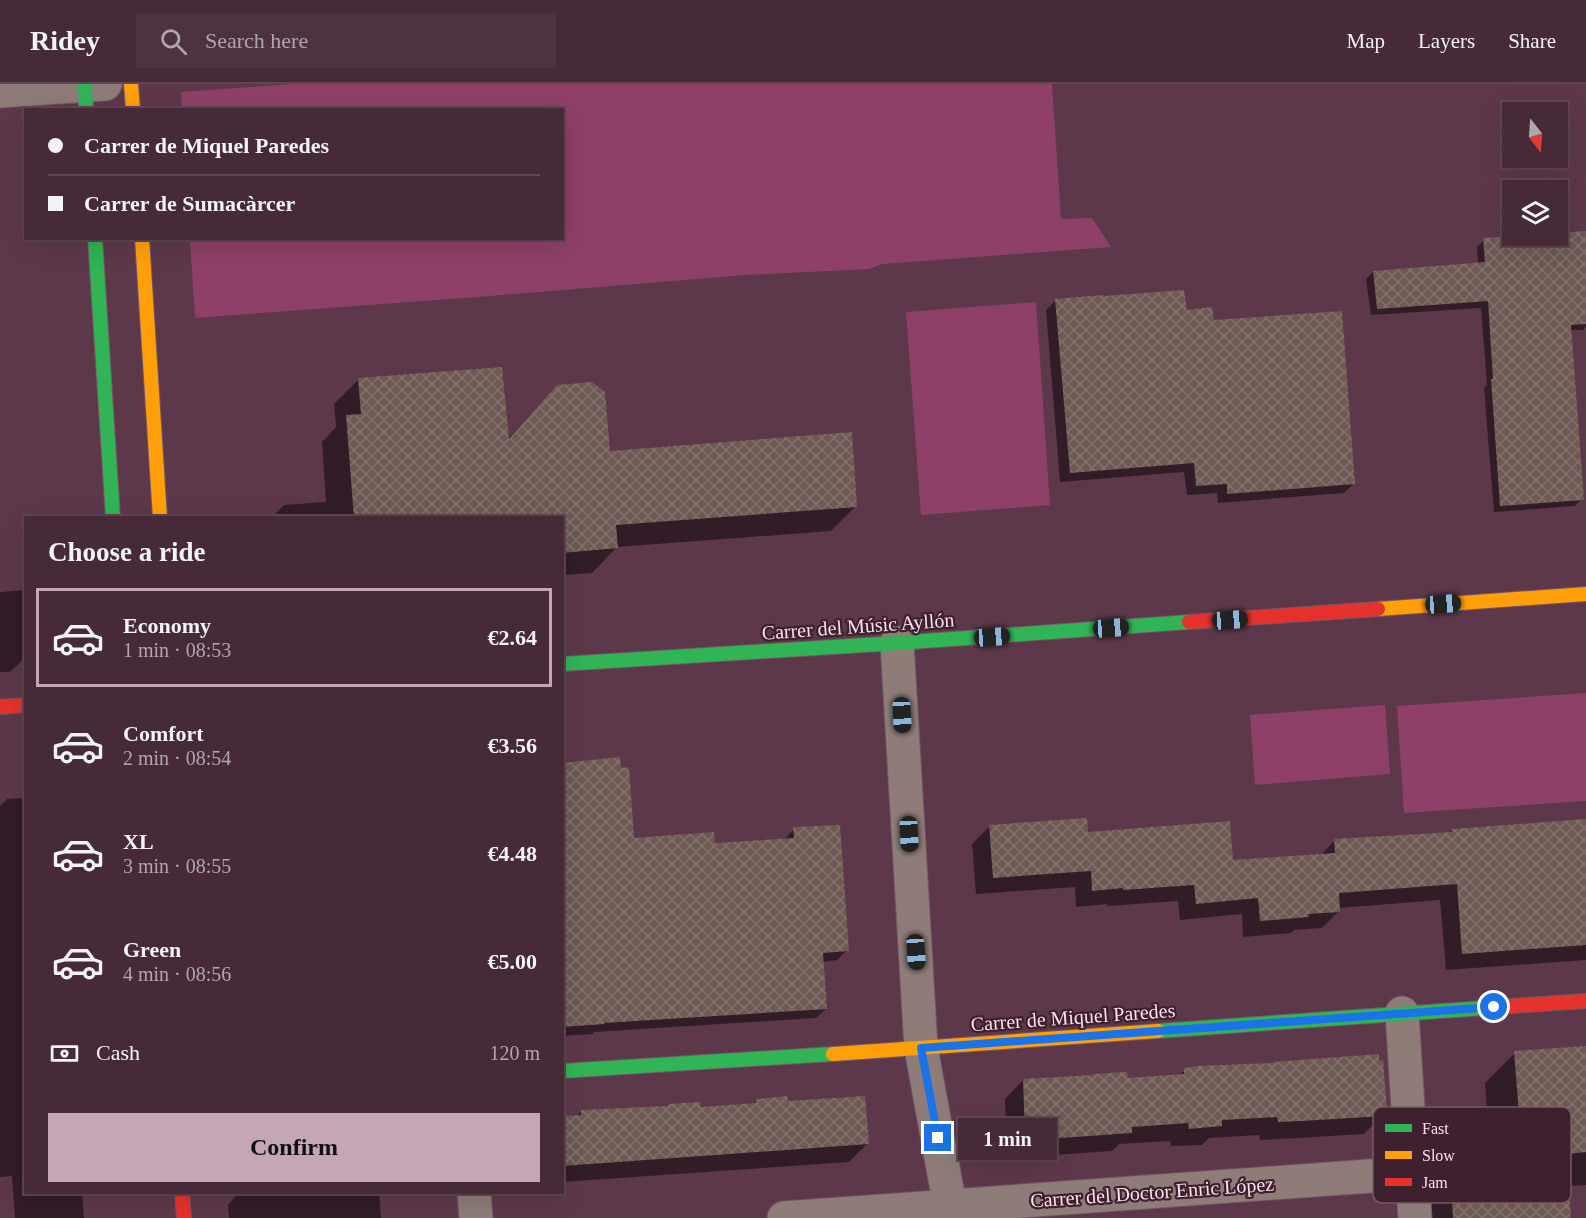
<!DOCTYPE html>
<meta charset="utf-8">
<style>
:root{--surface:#462a38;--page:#4d3240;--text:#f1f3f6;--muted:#b0a7ae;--line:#5e4653;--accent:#c4a6b4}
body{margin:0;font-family:"Times New Roman",serif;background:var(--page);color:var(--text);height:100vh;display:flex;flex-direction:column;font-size:22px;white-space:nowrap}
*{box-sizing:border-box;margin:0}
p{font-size:20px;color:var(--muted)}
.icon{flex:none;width:33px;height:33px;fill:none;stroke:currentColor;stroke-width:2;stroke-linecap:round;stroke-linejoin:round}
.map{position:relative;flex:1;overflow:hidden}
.drawer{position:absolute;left:24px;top:432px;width:540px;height:678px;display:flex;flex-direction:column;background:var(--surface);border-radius:0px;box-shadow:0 6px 24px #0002,0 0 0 2px var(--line)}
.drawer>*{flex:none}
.guide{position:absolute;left:24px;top:24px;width:540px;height:132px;border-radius:0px;box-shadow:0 6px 24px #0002,0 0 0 2px var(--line);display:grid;align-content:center;height:132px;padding:0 24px;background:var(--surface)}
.needle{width:39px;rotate:163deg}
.tools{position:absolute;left:1502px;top:18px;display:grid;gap:12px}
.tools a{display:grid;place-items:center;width:66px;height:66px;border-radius:0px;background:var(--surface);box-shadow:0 6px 24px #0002,0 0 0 2px var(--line);font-size:30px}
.end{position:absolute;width:27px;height:27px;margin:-14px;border:8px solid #1a73e8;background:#fff;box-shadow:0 0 0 3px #fff}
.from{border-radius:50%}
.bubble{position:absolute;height:42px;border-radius:0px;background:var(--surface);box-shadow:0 6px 24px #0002,0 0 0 2px var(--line);font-size:20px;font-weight:800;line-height:42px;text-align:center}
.car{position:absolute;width:18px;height:36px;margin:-18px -9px;border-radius:8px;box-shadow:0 0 4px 2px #0007;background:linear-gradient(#222 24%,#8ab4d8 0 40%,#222 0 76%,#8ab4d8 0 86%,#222 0)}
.guide b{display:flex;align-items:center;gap:21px;height:57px;font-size:22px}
.guide b+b{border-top:2px solid var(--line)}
.guide i{width:15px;height:15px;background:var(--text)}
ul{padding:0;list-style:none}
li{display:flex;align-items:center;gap:18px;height:99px;margin:0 12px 9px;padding:0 12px;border:3px solid transparent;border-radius:0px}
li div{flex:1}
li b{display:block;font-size:22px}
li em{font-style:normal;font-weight:800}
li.current{border-color:var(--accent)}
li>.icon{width:54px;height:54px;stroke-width:1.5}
h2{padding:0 24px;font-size:27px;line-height:72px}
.pay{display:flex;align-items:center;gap:15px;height:66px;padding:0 24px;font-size:22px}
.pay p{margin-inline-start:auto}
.cta{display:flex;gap:12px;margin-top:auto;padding:12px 24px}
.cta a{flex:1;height:69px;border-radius:0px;background:var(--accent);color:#111;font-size:24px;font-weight:800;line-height:69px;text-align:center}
header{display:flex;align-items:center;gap:36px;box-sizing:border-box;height:84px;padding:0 30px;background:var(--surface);border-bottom:2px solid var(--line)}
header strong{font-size:28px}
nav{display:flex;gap:33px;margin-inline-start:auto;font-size:21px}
.search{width:420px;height:54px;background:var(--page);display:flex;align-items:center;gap:15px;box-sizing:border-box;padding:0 21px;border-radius:0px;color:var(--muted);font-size:22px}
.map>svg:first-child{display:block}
.park{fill:#8e4068}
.shadow{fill:#0007}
.building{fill:url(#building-cross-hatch)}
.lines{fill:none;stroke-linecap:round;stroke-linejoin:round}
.street-casing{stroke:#735665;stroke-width:35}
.fast-casing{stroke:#735665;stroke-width:16}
.slow-casing{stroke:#735665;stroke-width:16}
.jam-casing{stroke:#735665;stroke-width:16}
.street{stroke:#8d7c78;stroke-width:33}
.fast{stroke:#30b455;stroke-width:14}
.slow{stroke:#ff9f0a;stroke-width:14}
.jam{stroke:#e5322d;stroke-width:14}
.route{stroke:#1a73e8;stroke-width:8}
.labels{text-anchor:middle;stroke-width:4.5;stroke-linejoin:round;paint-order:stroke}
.street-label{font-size:20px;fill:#fbe1ec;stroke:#3e202e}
.key{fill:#3e202e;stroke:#775a67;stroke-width:1.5}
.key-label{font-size:16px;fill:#fbe1ec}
</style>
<header>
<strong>Ridey</strong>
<div class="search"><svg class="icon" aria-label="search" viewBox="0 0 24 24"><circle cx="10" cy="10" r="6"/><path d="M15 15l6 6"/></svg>Search here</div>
<nav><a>Map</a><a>Layers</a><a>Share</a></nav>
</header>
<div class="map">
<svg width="1586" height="1134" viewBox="0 0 1586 1134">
<defs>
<pattern id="building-cross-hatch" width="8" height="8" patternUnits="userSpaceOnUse" patternTransform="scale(1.5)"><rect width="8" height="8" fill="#6c5a53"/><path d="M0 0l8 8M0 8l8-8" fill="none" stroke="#82716c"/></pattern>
</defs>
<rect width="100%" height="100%" fill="#5d384b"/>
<!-- park -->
<g class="park">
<polygon points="293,0 1052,0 1061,135 1092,134 1111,163 882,180 869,185 746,191 478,213 195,234 190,155 562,154 562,26 182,25 181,8"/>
<polygon points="1036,218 1050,421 921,431 906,228"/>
<polygon points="1586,609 1586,717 1404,729 1397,622"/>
<polygon points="1385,621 1390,690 1255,701 1250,631"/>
</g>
<!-- shadow -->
<g class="shadow">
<polygon points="1557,150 1586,180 1586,242 1583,246 1570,246 1582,415 1575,422 1494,428 1484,304 1487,301 1481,224 1371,231 1366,195 1373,188 1478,180 1477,163 1484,156 1557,152"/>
<polygon points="1056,216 1186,228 1354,399 1344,409 1218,419 1217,409 1187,411 1184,388 1060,398 1046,226"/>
<polygon points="359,295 507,356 558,302 609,368 856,422 831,447 617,463 592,489 562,491 562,434 271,434 284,421 326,418 322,358 336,343 334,320"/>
<polygon points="26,506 26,573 10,588 0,588 0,508"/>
<polygon points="562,680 619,686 633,756 714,761 784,756 794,745 847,866 837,876 822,878 826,925 816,934 594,948 593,950 562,952"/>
<polygon points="26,714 26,1108 82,1108 84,1134 15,1134 12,1092 0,1093 0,722 7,715"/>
<polygon points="1586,736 1586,876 1446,886 1440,816 1339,824 1339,827 1322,844 1294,846 1291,849 1243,853 1242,830 1180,836 1178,817 1107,822 1107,820 1076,823 1075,803 976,810 972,760 989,743 1087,749 1232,778 1320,772 1334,757 1449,750 1452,746"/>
<polygon points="1586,964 1586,1101 1568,1102 1570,1134 1421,1134 1421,1132 1451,1102 1492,1099 1485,999 1515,969"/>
<polygon points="1185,986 1385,1025 1382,1028 1382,1031 1364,1050 1281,1055 1260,1056 1259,1051 1209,1054 1202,1061 1171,1062 1170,1057 1119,1060 1112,1067 1009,1074 1009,1068 1007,1068 1005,1015 1023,996 1126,995 1178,992"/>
<polygon points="757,1016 787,1019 867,1060 849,1078 562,1098 562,1034 576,1033 581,1028 699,1025 752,1021"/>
<polygon points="239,1108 379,1108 381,1134 229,1134 228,1121"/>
</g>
<!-- building -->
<g class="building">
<polygon points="1586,147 1586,240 1571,241 1584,416 1500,422 1491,295 1493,295 1488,217 1377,225 1373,187 1485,178 1483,154 1519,152 1557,152 1557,149"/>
<polygon points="1184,206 1187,226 1212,223 1214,236 1342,227 1355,400 1227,410 1227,400 1196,402 1194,379 1070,389 1055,215 1104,211 1104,212"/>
<polygon points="502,283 509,355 557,301 592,298 605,308 610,367 852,348 857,423 616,441 618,464 562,469 562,434 354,434 346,331 361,330 358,294"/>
<polygon points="620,673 621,684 629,683 634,754 714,748 715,759 794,754 793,743 840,741 849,867 823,869 827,925 604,939 604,940 562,943 562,679"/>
<polygon points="1087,734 1088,748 1230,737 1233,776 1335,769 1334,755 1452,748 1452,745 1586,735 1586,861 1462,870 1457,800 1339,809 1340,828 1308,830 1309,833 1260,837 1258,814 1196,820 1194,801 1123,806 1123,804 1092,807 1091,787 993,794 989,741"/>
<polygon points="1586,962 1586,1068 1567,1070 1571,1134 1453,1134 1451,1100 1524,1095 1514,967"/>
<polygon points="1379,970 1379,977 1383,976 1387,1025 1383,1025 1384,1032 1301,1037 1278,1038 1277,1033 1222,1036 1222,1042 1189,1045 1188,1039 1132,1043 1132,1049 1060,1054 1028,1056 1027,1050 1025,1050 1023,995 1093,991 1093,990 1127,988 1128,994 1184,990 1184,984 1199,982 1273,979 1273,978"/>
<polygon points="787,1012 788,1017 865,1012 869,1060 562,1082 562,1032 581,1031 581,1026 668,1022 668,1020 700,1018 701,1023 756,1019 756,1015"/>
</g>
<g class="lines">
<!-- street casing -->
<g class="street-casing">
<g id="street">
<polyline points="0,7 105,0"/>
<polyline points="897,559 921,964 950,1122 951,1134"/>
<polyline points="1402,929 1415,1134"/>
<polyline points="474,1108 476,1134"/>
<polyline points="784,1134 1412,1089"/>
</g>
</g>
<!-- fast casing -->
<g class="fast-casing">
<g id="fast">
<polyline points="85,0 86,26"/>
<polyline points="95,154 113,434"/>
<polyline points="562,580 897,559 1189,538"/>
<polyline points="1158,947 1498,923"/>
<polyline points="562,987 833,970"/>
</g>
</g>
<!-- slow casing -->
<g class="slow-casing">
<g id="slow">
<polyline points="131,0 133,26"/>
<polyline points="142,154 160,434"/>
<polyline points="1378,525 1586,510"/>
<polyline points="833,970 1158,947"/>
</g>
</g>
<!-- jam casing -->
<g class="jam-casing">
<g id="jam">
<polyline points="1189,538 1378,525"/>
<polyline points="0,623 26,621"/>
<polyline points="1498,923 1586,917"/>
<polyline points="182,1108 184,1134"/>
</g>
</g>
<!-- street -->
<use href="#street" class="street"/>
<!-- fast -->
<use href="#fast" class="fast"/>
<!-- slow -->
<use href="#slow" class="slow"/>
<!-- jam -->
<use href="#jam" class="jam"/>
</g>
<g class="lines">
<!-- route -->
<polyline class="route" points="938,1054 921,964 1494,923"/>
</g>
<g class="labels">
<!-- street labels -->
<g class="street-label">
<text transform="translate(858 542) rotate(-4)" y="7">Carrer del Músic Ayllón</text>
<text transform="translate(1073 933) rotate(-4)" y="7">Carrer de Miquel Paredes</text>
<text transform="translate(1152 1108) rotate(-4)" y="7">Carrer del Doctor Enric López</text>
</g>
</g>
<!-- legend -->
<rect x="1373" y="1023" width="198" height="96" rx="9" class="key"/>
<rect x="1385" y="1040" width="27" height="8" fill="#30b455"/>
<rect x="1385" y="1067" width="27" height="8" fill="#ff9f0a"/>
<rect x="1385" y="1094" width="27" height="8" fill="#e5322d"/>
<g class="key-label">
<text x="1422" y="1050">Fast</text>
<text x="1422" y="1077">Slow</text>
<text x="1422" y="1104">Jam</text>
</g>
</svg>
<div class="tools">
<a><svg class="needle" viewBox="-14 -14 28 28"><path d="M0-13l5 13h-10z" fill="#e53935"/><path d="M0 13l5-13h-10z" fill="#b0a7ae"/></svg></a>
<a><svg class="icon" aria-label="layers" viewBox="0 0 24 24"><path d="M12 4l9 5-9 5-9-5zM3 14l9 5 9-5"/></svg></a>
</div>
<i class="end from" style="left:1494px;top:923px"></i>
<i class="end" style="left:938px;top:1054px"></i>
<div class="bubble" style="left:958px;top:1034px;width:99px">1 min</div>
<i class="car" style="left:1443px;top:520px;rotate:86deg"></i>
<i class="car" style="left:1230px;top:536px;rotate:86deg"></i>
<i class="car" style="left:1111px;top:544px;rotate:86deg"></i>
<i class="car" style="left:992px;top:553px;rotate:86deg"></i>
<i class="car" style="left:902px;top:631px;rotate:177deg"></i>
<i class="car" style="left:909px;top:750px;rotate:177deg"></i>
<i class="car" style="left:916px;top:868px;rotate:176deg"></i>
<div class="guide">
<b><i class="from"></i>Carrer de Miquel Paredes</b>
<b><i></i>Carrer de Sumacàrcer</b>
</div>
<section class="drawer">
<h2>Choose a ride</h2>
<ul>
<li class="current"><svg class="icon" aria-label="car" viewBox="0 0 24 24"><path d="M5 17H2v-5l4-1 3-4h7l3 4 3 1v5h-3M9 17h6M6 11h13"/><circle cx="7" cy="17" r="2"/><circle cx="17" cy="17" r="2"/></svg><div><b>Economy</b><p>1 min · 08:53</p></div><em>€2.64</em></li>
<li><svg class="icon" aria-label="car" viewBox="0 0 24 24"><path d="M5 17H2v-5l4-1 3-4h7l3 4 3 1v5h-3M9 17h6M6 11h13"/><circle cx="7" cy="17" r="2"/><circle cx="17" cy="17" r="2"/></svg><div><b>Comfort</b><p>2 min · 08:54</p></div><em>€3.56</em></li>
<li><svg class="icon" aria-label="car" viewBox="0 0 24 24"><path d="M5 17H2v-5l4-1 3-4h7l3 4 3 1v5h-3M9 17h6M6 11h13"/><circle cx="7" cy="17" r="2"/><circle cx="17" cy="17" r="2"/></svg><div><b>XL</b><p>3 min · 08:55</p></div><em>€4.48</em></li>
<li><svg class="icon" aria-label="car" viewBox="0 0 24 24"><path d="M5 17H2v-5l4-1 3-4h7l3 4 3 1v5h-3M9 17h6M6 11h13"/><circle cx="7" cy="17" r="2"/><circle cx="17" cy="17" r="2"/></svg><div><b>Green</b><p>4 min · 08:56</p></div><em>€5.00</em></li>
</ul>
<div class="pay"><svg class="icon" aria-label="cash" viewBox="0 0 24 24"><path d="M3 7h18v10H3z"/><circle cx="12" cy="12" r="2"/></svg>Cash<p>120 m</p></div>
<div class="cta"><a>Confirm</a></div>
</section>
</div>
